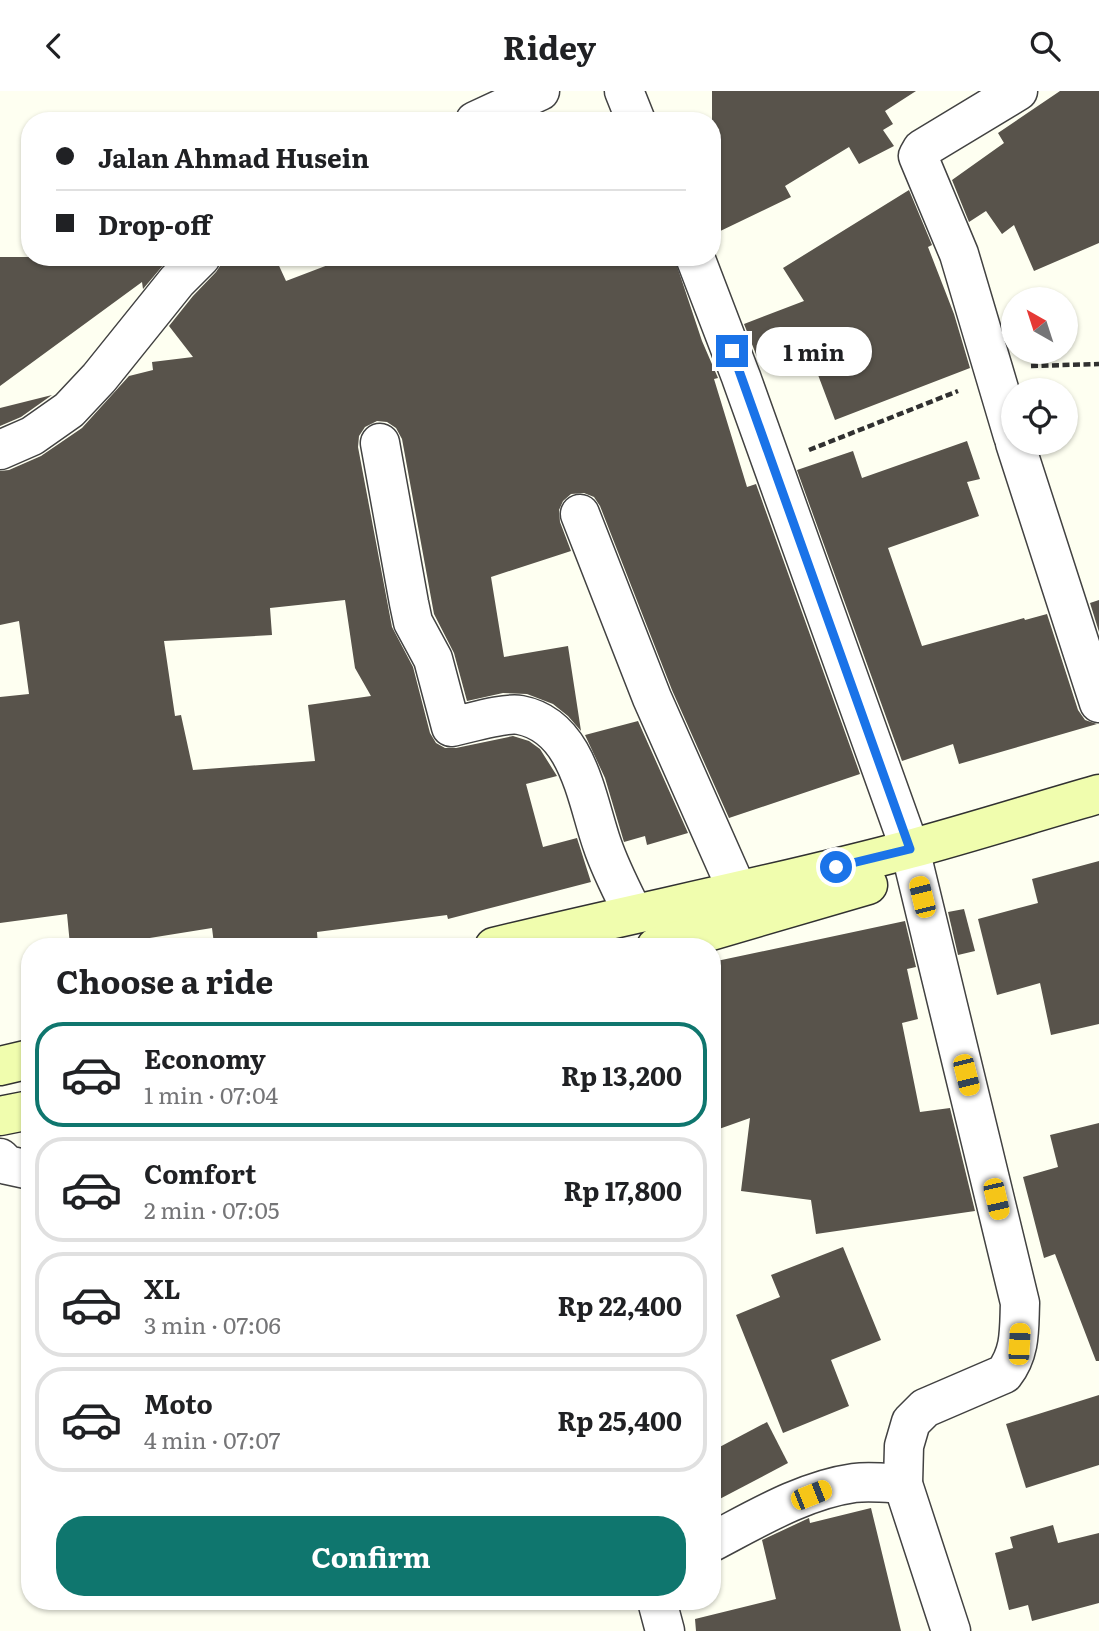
<!DOCTYPE html>
<meta charset="utf-8">
<style>
:root{--surface:#fff;--page:#f6f6f6;--text:#202124;--muted:#757577;--line:#e0e0e0;--accent:#0f766e}
body{margin:0;font-family:Literata,serif;background:var(--page);color:var(--text);height:100vh;display:flex;flex-direction:column;font-size:26px;white-space:nowrap}
*{box-sizing:border-box;margin:0}
p{font-size:23px;color:var(--muted)}
.icon{flex:none;width:38px;height:38px;fill:none;stroke:currentColor;stroke-width:2;stroke-linecap:round;stroke-linejoin:round}
.map{position:relative;flex:1;overflow:hidden}
.side{position:absolute;left:21px;top:847px;width:700px;height:672px;display:flex;flex-direction:column;background:var(--surface);border-radius:28px;box-shadow:0 2px 5px #0004}
.side>*{flex:none}
.guide{position:absolute;left:21px;top:21px;width:700px;height:154px;border-radius:28px;box-shadow:0 2px 5px #0004;display:grid;align-content:center;height:154px;padding:0 35px;background:var(--surface)}
.needle{width:46px;rotate:321deg}
.buttons{position:absolute;left:1001px;top:196px;display:grid;gap:14px}
.buttons a{display:grid;place-items:center;width:77px;height:77px;border-radius:50%;background:var(--surface);box-shadow:0 2px 5px #0004;font-size:35px}
.end{position:absolute;width:32px;height:32px;margin:-16px;border:9px solid #1a73e8;background:#fff;box-shadow:0 0 0 4px #fff}
.from{border-radius:50%}
.bubble{position:absolute;height:49px;border-radius:24px;background:var(--surface);box-shadow:0 2px 5px #0004;font-size:23px;font-weight:700;line-height:49px;text-align:center}
.car{position:absolute;width:21px;height:42px;margin:-21px -10px;border-radius:9px;box-shadow:0 0 5px 2px #0007;background:linear-gradient(#f5c518 24%,#345 0 40%,#f5c518 0 76%,#345 0 86%,#f5c518 0)}
.guide b{display:flex;align-items:center;gap:24px;height:66px;font-size:26px}
.guide b+b{border-top:2px solid var(--line)}
.guide i{width:18px;height:18px;background:var(--text)}
ul{padding:0;list-style:none}
li{display:flex;align-items:center;gap:21px;height:105px;margin:0 14px 10px;padding:0 21px;border:4px solid var(--line);border-radius:28px}
li div{flex:1}
li b{display:block;font-size:26px}
li em{font-style:normal;font-weight:700}
li.active{border-color:var(--accent)}
li>.icon{width:63px;height:63px;stroke-width:1.5}
h2{padding:0 35px;font-size:32px;line-height:84px}
.cta{display:flex;gap:14px;margin-top:auto;padding:14px 35px}
.cta a{flex:1;height:80px;border-radius:28px;background:var(--accent);color:#fff;font-size:28px;font-weight:700;line-height:80px;text-align:center}
header{display:flex;justify-content:space-between;align-items:center;height:91px;padding:0 35px;background:var(--surface);font-size:32px;font-weight:700}
.map>svg:first-child{display:block}
.building{fill:#58534b;fill-rule:evenodd}
.lines{fill:none;stroke-linecap:round;stroke-linejoin:round}
.street-casing{stroke:#424242;stroke-width:41}
.secondary-casing{stroke:#313131;stroke-width:41}
.path{stroke:#313131;stroke-width:4.5;stroke-dasharray:7 3.5;stroke-linecap:butt}
.street{stroke:#fff;stroke-width:38}
.secondary{stroke:#f0fdae;stroke-width:38}
.route{stroke:#1a73e8;stroke-width:9}
</style>
<header><svg class="icon" aria-label="back" viewBox="0 0 24 24"><path d="M15 5l-7 7 7 7"/></svg>Ridey<svg class="icon" aria-label="search" viewBox="0 0 24 24"><circle cx="10" cy="10" r="6"/><path d="M15 15l6 6"/></svg></header>
<div class="map">
<svg width="1099" height="1540" viewBox="0 0 1099 1540">
<rect width="100%" height="100%" fill="#fefff1"/>
<!-- building -->
<g class="building">
<polygon points="712,0 916,0 885,20 893,33 883,39 894,55 859,73 849,56 785,95 791,106 712,144"/>
<polygon points="1060,0 1099,0 1099,152 1034,180 1014,134 1002,143 986,120 969,131 952,89 1004,52 998,42"/>
<polygon points="909,99 932,154 928,156 954,223 970,277 835,329 806,252 759,271 744,233 804,210 783,177"/>
<polygon points="0,166 170,166 143,198 142,191 0,295"/>
<path d="M222,166h53l11,24 63,-24h325l28,84 16,37 -4,1 33,108 9,-3 104,290 -131,44 -57,-128 -72,-184 -6,-9 -10,-4 -13,1 -8,7 -4,9 1,12 11,29 -80,26 13,80 64,-11 13,85 -13,-15 -15,-12 -26,-10 -24,-1 -36,8 -13,-48 -20,-39 -32,-175 -6,-11 -9,-6 -10,-1 -12,6 -6,9 -1,11 34,180 21,40 17,66 6,10 9,5h11l57,-12 16,5 11,8 17,27 -31,8 17,63 34,-9 14,44 -143,37 -1,-4 -130,17 1,15h-71l-1,-7 -32,4 -2,-16 -81,13 1,6h-31l-1,-6 -30,4 -3,-31 -67,9v-226l29,-3 -10,-73 -19,4v-154l9,-1 32,-14 41,-28 47,-52 24,-6 -1,-8 41,-5 -24,-31 24,-30 23,-24 6,-9zM345,509l10,68 16,28 -63,9 7,56 -122,9 -12,-55 -6,1 -11,-75 108,-6 -2,-27z"/>
<polygon points="52,304 21,326 0,335 0,317"/>
<polygon points="967,350 980,388 967,391 979,425 888,457 922,555 1024,527 1025,529 1047,523 1078,619 1085,629 1097,633 959,673 953,653 902,670 797,379 853,360 862,387"/>
<polygon points="1099,509 1099,541 1090,512"/>
<polygon points="638,630 688,742 647,754 645,745 624,751 605,687 585,644"/>
<polygon points="1099,770 1099,933 1051,944 1040,892 997,904 978,828 1038,812 1032,788"/>
<polygon points="964,818 975,860 958,864 948,821"/>
<polygon points="905,830 916,876 907,878 918,928 902,932 920,1021 950,1017 975,1120 816,1143 811,1109 741,1100 750,1027 719,1038 712,1017 712,871"/>
<polygon points="1099,1032 1099,1270 1096,1270 1055,1163 1044,1167 1023,1086 1058,1076 1050,1044"/>
<polygon points="843,1156 881,1249 831,1269 849,1315 783,1342 736,1224 780,1206 771,1184"/>
<polygon points="1099,1304 1099,1374 1026,1397 1006,1333"/>
<polygon points="767,1331 788,1372 712,1412 712,1360"/>
<polygon points="871,1417 901,1540 696,1540 695,1528 776,1508 762,1449 809,1427 810,1432"/>
<polygon points="1053,1434 1058,1452 1099,1442 1099,1512 1032,1530 1028,1514 1009,1519 995,1462 1013,1457 1010,1446"/>
</g>
<g class="lines">
<!-- street casing -->
<g class="street-casing">
<g id="street">
<polyline points="624,0 636,30"/>
<polyline points="475,30 540,0"/>
<path d="M695,166l46,120 169,472 110,454c-1,26 1,49 -16,71l-79,34 -14,14 -7,24 -1,38 48,147"/>
<polyline points="1013,345 959,163 918,65 922,58 1018,0"/>
<path d="M380,352l29,160 4,19 20,37 18,68c16,-3 54,-15 69,-12 58,11 66,83 82,129 8,24 20,47 31,69"/>
<polyline points="1015,352 1099,612"/>
<polyline points="0,359 32,345 69,319 99,287 177,190 201,166"/>
<polyline points="580,423 652,607 738,801"/>
<polyline points="0,1067 7,1074 30,1079"/>
<path d="M712,1451c44,-23 92,-52 142,-59 16,-2 33,0 49,1"/>
<polyline points="657,1510 665,1540"/>
</g>
</g>
<!-- secondary casing -->
<g class="secondary-casing">
<g id="secondary">
<path d="M494,856c138,-34 278,-61 416,-98 63,-17 126,-37 189,-55"/>
<polyline points="656,856 868,794"/>
<polyline points="0,975 30,968"/>
<polyline points="0,1025 30,1019"/>
</g>
</g>
<!-- path -->
<g class="path">
<polyline points="1031,275 1099,273"/>
<polyline points="809,359 958,300"/>
</g>
<!-- street -->
<use href="#street" class="street"/>
<!-- secondary -->
<use href="#secondary" class="secondary"/>
</g>
<g class="lines">
<!-- route -->
<polyline class="route" points="732,260 910,758 836,776"/>
</g>
</svg>
<div class="buttons">
<a><svg class="needle" viewBox="-14 -14 28 28"><path d="M0-13l5 13h-10z" fill="#e53935"/><path d="M0 13l5-13h-10z" fill="#757577"/></svg></a>
<a><svg class="icon" aria-label="locate" viewBox="0 0 24 24"><circle cx="12" cy="12" r="6"/><path d="M12 2v4M12 18v4M2 12h4M18 12h4"/></svg></a>
</div>
<i class="end from" style="left:836px;top:776px"></i>
<i class="end" style="left:732px;top:260px"></i>
<div class="bubble" style="left:756px;top:236px;width:116px">1 min</div>
<i class="car" style="left:922px;top:806px;rotate:346deg"></i>
<i class="car" style="left:966px;top:984px;rotate:166deg"></i>
<i class="car" style="left:996px;top:1108px;rotate:167deg"></i>
<i class="car" style="left:1019px;top:1253px;rotate:3deg"></i>
<i class="car" style="left:811px;top:1404px;rotate:68deg"></i>
<div class="guide">
<b><i class="from"></i>Jalan Ahmad Husein</b>
<b><i></i>Drop-off</b>
</div>
<section class="side">
<h2>Choose a ride</h2>
<ul>
<li class="active"><svg class="icon" aria-label="car" viewBox="0 0 24 24"><path d="M5 17H2v-5l4-1 3-4h7l3 4 3 1v5h-3M9 17h6M6 11h13"/><circle cx="7" cy="17" r="2"/><circle cx="17" cy="17" r="2"/></svg><div><b>Economy</b><p>1 min · 07:04</p></div><em>Rp 13,200</em></li>
<li><svg class="icon" aria-label="car" viewBox="0 0 24 24"><path d="M5 17H2v-5l4-1 3-4h7l3 4 3 1v5h-3M9 17h6M6 11h13"/><circle cx="7" cy="17" r="2"/><circle cx="17" cy="17" r="2"/></svg><div><b>Comfort</b><p>2 min · 07:05</p></div><em>Rp 17,800</em></li>
<li><svg class="icon" aria-label="car" viewBox="0 0 24 24"><path d="M5 17H2v-5l4-1 3-4h7l3 4 3 1v5h-3M9 17h6M6 11h13"/><circle cx="7" cy="17" r="2"/><circle cx="17" cy="17" r="2"/></svg><div><b>XL</b><p>3 min · 07:06</p></div><em>Rp 22,400</em></li>
<li><svg class="icon" aria-label="car" viewBox="0 0 24 24"><path d="M5 17H2v-5l4-1 3-4h7l3 4 3 1v5h-3M9 17h6M6 11h13"/><circle cx="7" cy="17" r="2"/><circle cx="17" cy="17" r="2"/></svg><div><b>Moto</b><p>4 min · 07:07</p></div><em>Rp 25,400</em></li>
</ul>
<div class="cta"><a>Confirm</a></div>
</section>
</div>
